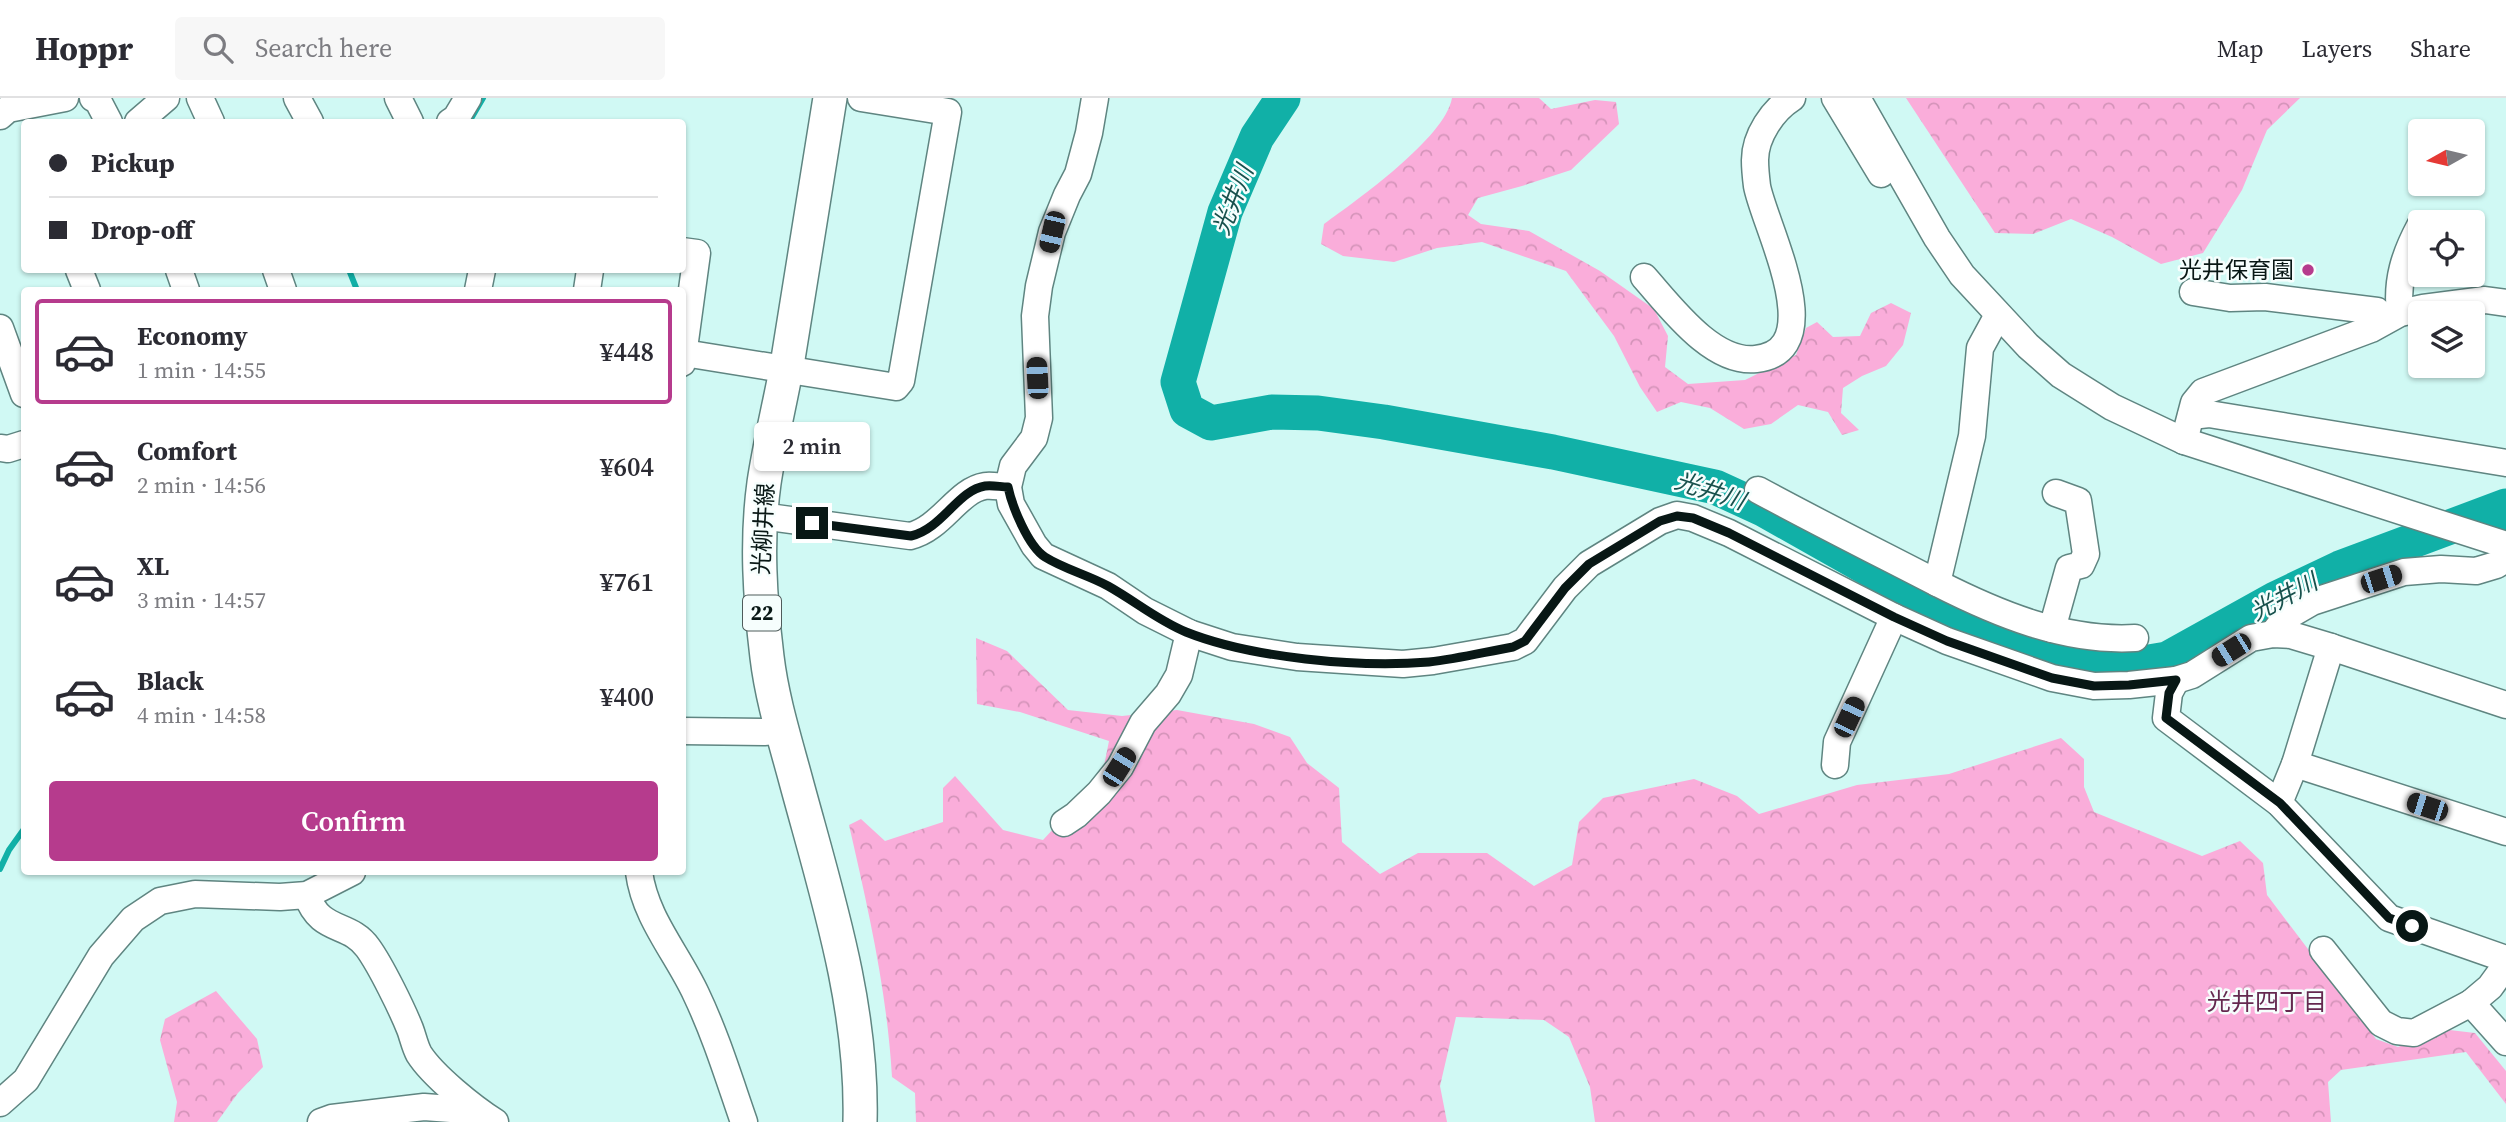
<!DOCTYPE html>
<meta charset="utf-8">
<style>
:root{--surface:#fff;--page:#f7f7f7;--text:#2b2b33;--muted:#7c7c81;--line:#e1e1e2;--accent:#b63b8d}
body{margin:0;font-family:"Source Serif 4","Noto Sans JP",serif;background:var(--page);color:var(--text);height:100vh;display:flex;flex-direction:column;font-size:26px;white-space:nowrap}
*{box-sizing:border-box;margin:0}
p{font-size:23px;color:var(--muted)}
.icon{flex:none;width:38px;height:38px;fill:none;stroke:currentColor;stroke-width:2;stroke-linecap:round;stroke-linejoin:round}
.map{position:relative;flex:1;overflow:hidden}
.details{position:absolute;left:21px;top:189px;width:665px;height:588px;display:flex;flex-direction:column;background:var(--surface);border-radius:7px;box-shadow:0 2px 5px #0004}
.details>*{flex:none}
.hud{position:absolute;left:21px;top:21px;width:665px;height:154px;border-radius:7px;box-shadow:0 2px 5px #0004;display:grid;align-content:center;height:154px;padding:0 28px;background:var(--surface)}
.needle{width:46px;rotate:262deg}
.buttons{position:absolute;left:2408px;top:21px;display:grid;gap:14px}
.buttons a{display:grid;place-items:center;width:77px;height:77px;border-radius:7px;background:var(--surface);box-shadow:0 2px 5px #0004;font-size:35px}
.end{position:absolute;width:32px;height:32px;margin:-16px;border:9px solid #081715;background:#fff;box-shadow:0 0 0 4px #fff}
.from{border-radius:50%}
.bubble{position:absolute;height:49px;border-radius:7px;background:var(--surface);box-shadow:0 2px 5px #0004;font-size:23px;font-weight:600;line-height:49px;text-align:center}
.car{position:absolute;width:21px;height:42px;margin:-21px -10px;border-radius:9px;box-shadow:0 0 5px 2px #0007;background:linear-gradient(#222 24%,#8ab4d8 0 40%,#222 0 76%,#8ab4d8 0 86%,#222 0)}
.hud b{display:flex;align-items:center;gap:24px;height:66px;font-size:26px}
.hud b+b{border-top:2px solid var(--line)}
.hud i{width:18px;height:18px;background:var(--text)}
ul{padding:12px 0 0;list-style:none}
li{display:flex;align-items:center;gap:21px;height:105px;margin:0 14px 10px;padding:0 14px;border:4px solid transparent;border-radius:7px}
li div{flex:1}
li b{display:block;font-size:26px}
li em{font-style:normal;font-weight:600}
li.selected{border-color:var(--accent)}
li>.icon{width:63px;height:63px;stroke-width:1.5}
.cta{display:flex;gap:14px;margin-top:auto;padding:14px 28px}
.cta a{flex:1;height:80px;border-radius:7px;background:var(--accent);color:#fff;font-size:28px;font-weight:600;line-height:80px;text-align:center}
header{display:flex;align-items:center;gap:42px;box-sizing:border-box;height:98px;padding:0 35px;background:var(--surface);border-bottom:2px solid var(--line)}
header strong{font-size:33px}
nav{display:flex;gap:38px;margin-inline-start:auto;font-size:24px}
.search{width:490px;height:63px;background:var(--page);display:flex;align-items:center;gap:18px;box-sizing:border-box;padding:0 24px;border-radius:7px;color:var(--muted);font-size:26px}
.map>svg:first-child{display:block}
.forest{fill:url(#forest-crowns)}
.water{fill:url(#water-rules)}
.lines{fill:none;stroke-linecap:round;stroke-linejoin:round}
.stream{stroke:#11b0a7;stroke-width:6}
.river{stroke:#11b0a7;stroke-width:35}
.minor-casing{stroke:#5f8581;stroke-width:29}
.major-casing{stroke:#5f8581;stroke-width:36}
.minor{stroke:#fff;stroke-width:26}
.major{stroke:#fff;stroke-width:33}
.route{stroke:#081715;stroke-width:9}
.poi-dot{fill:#b63b8d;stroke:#f6fefd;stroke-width:2.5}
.labels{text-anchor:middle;stroke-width:5;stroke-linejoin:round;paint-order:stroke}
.shield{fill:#f6fefd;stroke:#4f5c5b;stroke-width:2}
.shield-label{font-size:21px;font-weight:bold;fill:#081715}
.poi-label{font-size:23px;fill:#081715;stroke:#f6fefd;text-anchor:end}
.street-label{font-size:23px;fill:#081715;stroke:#f6fefd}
.water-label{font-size:24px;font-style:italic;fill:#18514d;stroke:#f6fefd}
.neighbourhood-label{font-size:24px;fill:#64284f;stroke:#f6fefd}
</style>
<header>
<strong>Hoppr</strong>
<div class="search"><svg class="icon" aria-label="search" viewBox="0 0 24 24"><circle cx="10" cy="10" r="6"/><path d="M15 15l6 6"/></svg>Search here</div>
<nav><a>Map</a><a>Layers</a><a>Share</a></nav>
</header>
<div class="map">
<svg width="2506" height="1024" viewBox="0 0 2506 1024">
<defs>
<pattern id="forest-crowns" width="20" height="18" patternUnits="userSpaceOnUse" patternTransform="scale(1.75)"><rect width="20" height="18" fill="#faadda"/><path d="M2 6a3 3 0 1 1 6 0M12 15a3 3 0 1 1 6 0" fill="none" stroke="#d594ba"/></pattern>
<pattern id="water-rules" width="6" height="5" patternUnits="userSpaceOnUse" patternTransform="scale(1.75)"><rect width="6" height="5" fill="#11b0a7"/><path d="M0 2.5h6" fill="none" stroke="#0e8e87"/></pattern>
</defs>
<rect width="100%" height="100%" fill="#d0f9f4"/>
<!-- forest -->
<g class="forest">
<path d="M1452,0h87l12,11 44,-9 21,2 3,22 -48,46 -49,16 -44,12 -10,17 13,9 48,7 71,40 54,38 14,27 -3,31 23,17 57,-4 51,-25 10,-27 11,-6 16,15 27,-1 11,-23 20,-10 20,10 -8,32 -17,21 -24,10 -19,12 -2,25 18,17 -17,5 -14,-23 -30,-7 -27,19 -27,5 -34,-21 -29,-6 -24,10 -17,-25 -26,-51 -48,-65 -84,-29 -45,6 -43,14 -51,-6 -22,-12 3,-20c33,-24 121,-86 128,-126z"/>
<polygon points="1906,0 2300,0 2267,32 2242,92 2203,155 2161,166 2112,139 2071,121 2033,136 1995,135"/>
<path d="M976,540l31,13 61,59 54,6 55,-6 77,14 36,13 17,26 32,25 3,54 38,32 38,-21h69l47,33 38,-21 7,-43 24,-24 91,-19 43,17 22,18 98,-29 92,-11 112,-36 23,21v28l10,25 108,44 38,-15 23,22 4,32 109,144 22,8 43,-18 34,4 31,38v33l-40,-52 -125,18 -13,12 3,40h-736l-5,-35 -21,-50 -25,-17 -88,-3 -16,69 7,36h-531l-1,-29 -23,-16c-5,-86 -24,-169 -43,-252l12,-6 24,22 58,-19v-34l12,-12 48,54 40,10 59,-64 7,-35 -89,-29 -43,-8z"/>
<polygon points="216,893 257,941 263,969 238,995 217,1024 174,1024 177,1004 160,942 165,921"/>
</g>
<!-- water -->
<polygon class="water" points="2506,399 2506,438 2371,458 2400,436 2457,411"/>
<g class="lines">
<!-- stream -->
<g class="stream">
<polyline points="469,24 483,0"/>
<polyline points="349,172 357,192"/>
<polyline points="0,771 9,752 24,731"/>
</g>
<!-- river -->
<polyline class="river" points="1283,0 1257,39 1225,114 1178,284 1187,312 1211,325 1272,314 1318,315 1384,324 1553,354 1715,389 1763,411 1954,519 2045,554 2091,568 2125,568 2167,561 2275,501 2340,470 2506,408"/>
<!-- minor casing -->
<g class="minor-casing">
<g id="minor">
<polyline points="93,0 97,1 109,24"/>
<polyline points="200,0 211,24"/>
<polyline points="297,0 310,24"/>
<polyline points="398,0 410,24"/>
<polyline points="1095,0 1089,35 1078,76 1067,97 1052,134 1039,188 1035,218 1039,320 1034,340 1013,368 1008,389 1011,406 1034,447 1043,458 1108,488 1145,513 1189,535 1232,549 1297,559 1403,566 1433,563 1513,549 1525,543 1565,490 1589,466 1660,423 1677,417 1693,420 1729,435 1894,519 1947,543 2052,580 2094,588 2129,587 2176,582 2192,577 2251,540 2273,536 2291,537 2331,549 2506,607"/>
<polyline points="1835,0 1881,76"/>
<polyline points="1857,0 1937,140 1962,177 2028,248 2061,277 2112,309 2184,343 2506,447"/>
<polyline points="0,18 8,11 65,0"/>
<polyline points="138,24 166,0"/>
<polyline points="450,24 456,20 468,0"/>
<polyline points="682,153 697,155 682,265"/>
<polyline points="79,172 87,192"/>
<polyline points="179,172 186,192"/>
<polyline points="276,172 283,192"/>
<path d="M1644,179c26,29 68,87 112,82 76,-8 8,-134 1,-173 -1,-8 -2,-18 -2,-26 0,-24 18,-50 37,-62"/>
<polyline points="478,192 482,172"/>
<polyline points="587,192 590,172"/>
<polyline points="2193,194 2230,200 2265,199 2377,213 2385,222"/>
<path d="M2400,215c-4,-33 5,-59 20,-87"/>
<polyline points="0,230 24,296"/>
<polyline points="684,255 896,289 901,283 948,14 861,0"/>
<polyline points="2191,318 2209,316 2506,365"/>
<polyline points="2184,343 2194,305 2203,294 2371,231 2400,215 2423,210 2485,202 2506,205"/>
<polyline points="0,350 8,351 24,346"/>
<path d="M1758,392c59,32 119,62 179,93 61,31 128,59 198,55"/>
<path d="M761,418l149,20c31,-7 48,-46 75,-50 7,-1 16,1 23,1"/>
<polyline points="1937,485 1972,338 1980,250 1998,217"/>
<polyline points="2052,531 2069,470 2081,467 2086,456 2078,403 2056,395"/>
<polyline points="2273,536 2286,519 2312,504 2404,474 2441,471 2476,473 2496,467 2506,461"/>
<polyline points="2176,582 2169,595 2166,620 2279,705 2389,820 2506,861"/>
<polyline points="682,633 764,634 783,632"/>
<polyline points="2295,666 2506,734"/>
<polyline points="1835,667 1837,644 1894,519"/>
<polyline points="2279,705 2295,666 2331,549"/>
<polyline points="1064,725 1076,717 1099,695 1120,669 1143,625 1168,596 1179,577 1189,535"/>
<path d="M639,774c6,46 38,81 57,122 20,42 33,85 48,128"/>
<path d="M307,797c13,39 42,26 61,53 13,18 34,61 42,81 3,8 5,18 9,25 14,22 54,54 76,68"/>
<polyline points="2323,852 2381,925 2397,933 2414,935 2471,905 2490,889 2506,867"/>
<polyline points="2471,905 2506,944"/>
<polyline points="0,1005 26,982 101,858 133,821 160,803 195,796 280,799 307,797 352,774"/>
<polyline points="321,1024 332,1020 424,1009 451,1011 483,1017"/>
</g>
</g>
<!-- major casing -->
<g class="major-casing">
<path id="major" d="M830,0c-14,87 -28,174 -42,261 -7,41 -18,83 -24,124 -8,58 -4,116 3,174 5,42 18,83 29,124 30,111 67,224 64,341"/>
</g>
<!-- minor -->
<use href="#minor" class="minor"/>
<!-- major -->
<use href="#major" class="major"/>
</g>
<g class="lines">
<!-- route -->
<path class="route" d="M812,425l99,13c31,-7 47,-46 74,-50 8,-1 16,1 23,1 4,19 20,59 37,70 19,12 43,18 63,29 27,15 49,34 78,46 65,26 173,36 243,30 28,-3 56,-10 84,-15l12,-6 40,-53 24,-24 71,-43 17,-5 16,2 36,15 165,84 53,24 105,37 42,8 35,-1 47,-5 -7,13 -3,25 114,85 109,115 23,8"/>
</g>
<!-- markers -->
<circle class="poi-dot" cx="2308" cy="172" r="7"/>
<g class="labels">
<!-- shield labels -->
<rect class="shield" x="743" y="497.5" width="38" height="35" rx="5"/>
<g class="shield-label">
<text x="762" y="522">22</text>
</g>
<!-- poi labels -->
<g class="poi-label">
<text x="2294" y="180">光井保育園</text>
</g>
<!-- street labels -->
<g class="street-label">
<text transform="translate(763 431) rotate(-87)" y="8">光柳井線</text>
</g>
<!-- water labels -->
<g class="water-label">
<text transform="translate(1233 102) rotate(-69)" y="8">光井川</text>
<text transform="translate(1710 393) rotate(18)" y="8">光井川</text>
<text transform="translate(2284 499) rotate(-28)" y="8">光井川</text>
</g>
<!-- neighbourhood labels -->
<g class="neighbourhood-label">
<text x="2267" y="912">光井四丁目</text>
</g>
</g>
</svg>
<div class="buttons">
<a><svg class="needle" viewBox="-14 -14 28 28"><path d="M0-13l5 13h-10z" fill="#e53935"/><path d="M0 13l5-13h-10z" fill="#7c7c81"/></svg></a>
<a><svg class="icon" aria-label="locate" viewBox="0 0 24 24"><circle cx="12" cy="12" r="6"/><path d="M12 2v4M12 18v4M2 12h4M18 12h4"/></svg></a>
<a><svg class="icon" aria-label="layers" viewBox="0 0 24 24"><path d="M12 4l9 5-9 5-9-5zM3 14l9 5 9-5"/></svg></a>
</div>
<i class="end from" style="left:2412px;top:828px"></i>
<i class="end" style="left:812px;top:425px"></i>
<div class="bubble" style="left:754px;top:324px;width:116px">2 min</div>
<i class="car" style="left:1052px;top:134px;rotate:193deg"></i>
<i class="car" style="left:1037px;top:280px;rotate:357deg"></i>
<i class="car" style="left:2381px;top:481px;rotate:72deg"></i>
<i class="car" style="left:2231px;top:552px;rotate:238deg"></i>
<i class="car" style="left:1849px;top:619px;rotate:25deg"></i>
<i class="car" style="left:1119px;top:669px;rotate:32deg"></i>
<i class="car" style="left:2427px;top:709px;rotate:288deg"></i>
<div class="hud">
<b><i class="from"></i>Pickup</b>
<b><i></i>Drop-off</b>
</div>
<section class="details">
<ul>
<li class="selected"><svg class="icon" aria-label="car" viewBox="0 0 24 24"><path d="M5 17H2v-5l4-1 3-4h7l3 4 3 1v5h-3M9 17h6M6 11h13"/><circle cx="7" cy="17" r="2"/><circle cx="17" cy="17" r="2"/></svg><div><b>Economy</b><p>1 min · 14:55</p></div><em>¥448</em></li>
<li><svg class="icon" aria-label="car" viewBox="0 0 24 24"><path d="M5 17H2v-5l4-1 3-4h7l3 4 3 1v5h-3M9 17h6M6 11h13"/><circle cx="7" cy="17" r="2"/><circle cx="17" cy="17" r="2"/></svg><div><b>Comfort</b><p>2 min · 14:56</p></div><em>¥604</em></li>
<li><svg class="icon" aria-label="car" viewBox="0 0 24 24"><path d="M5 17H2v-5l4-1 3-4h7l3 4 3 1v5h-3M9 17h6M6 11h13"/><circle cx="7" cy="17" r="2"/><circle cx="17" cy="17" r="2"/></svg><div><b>XL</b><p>3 min · 14:57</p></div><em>¥761</em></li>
<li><svg class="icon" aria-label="car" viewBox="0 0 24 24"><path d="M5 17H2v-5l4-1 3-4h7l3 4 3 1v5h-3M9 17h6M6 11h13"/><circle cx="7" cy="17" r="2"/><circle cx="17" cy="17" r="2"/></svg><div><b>Black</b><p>4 min · 14:58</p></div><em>¥400</em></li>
</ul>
<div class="cta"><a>Confirm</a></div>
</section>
</div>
